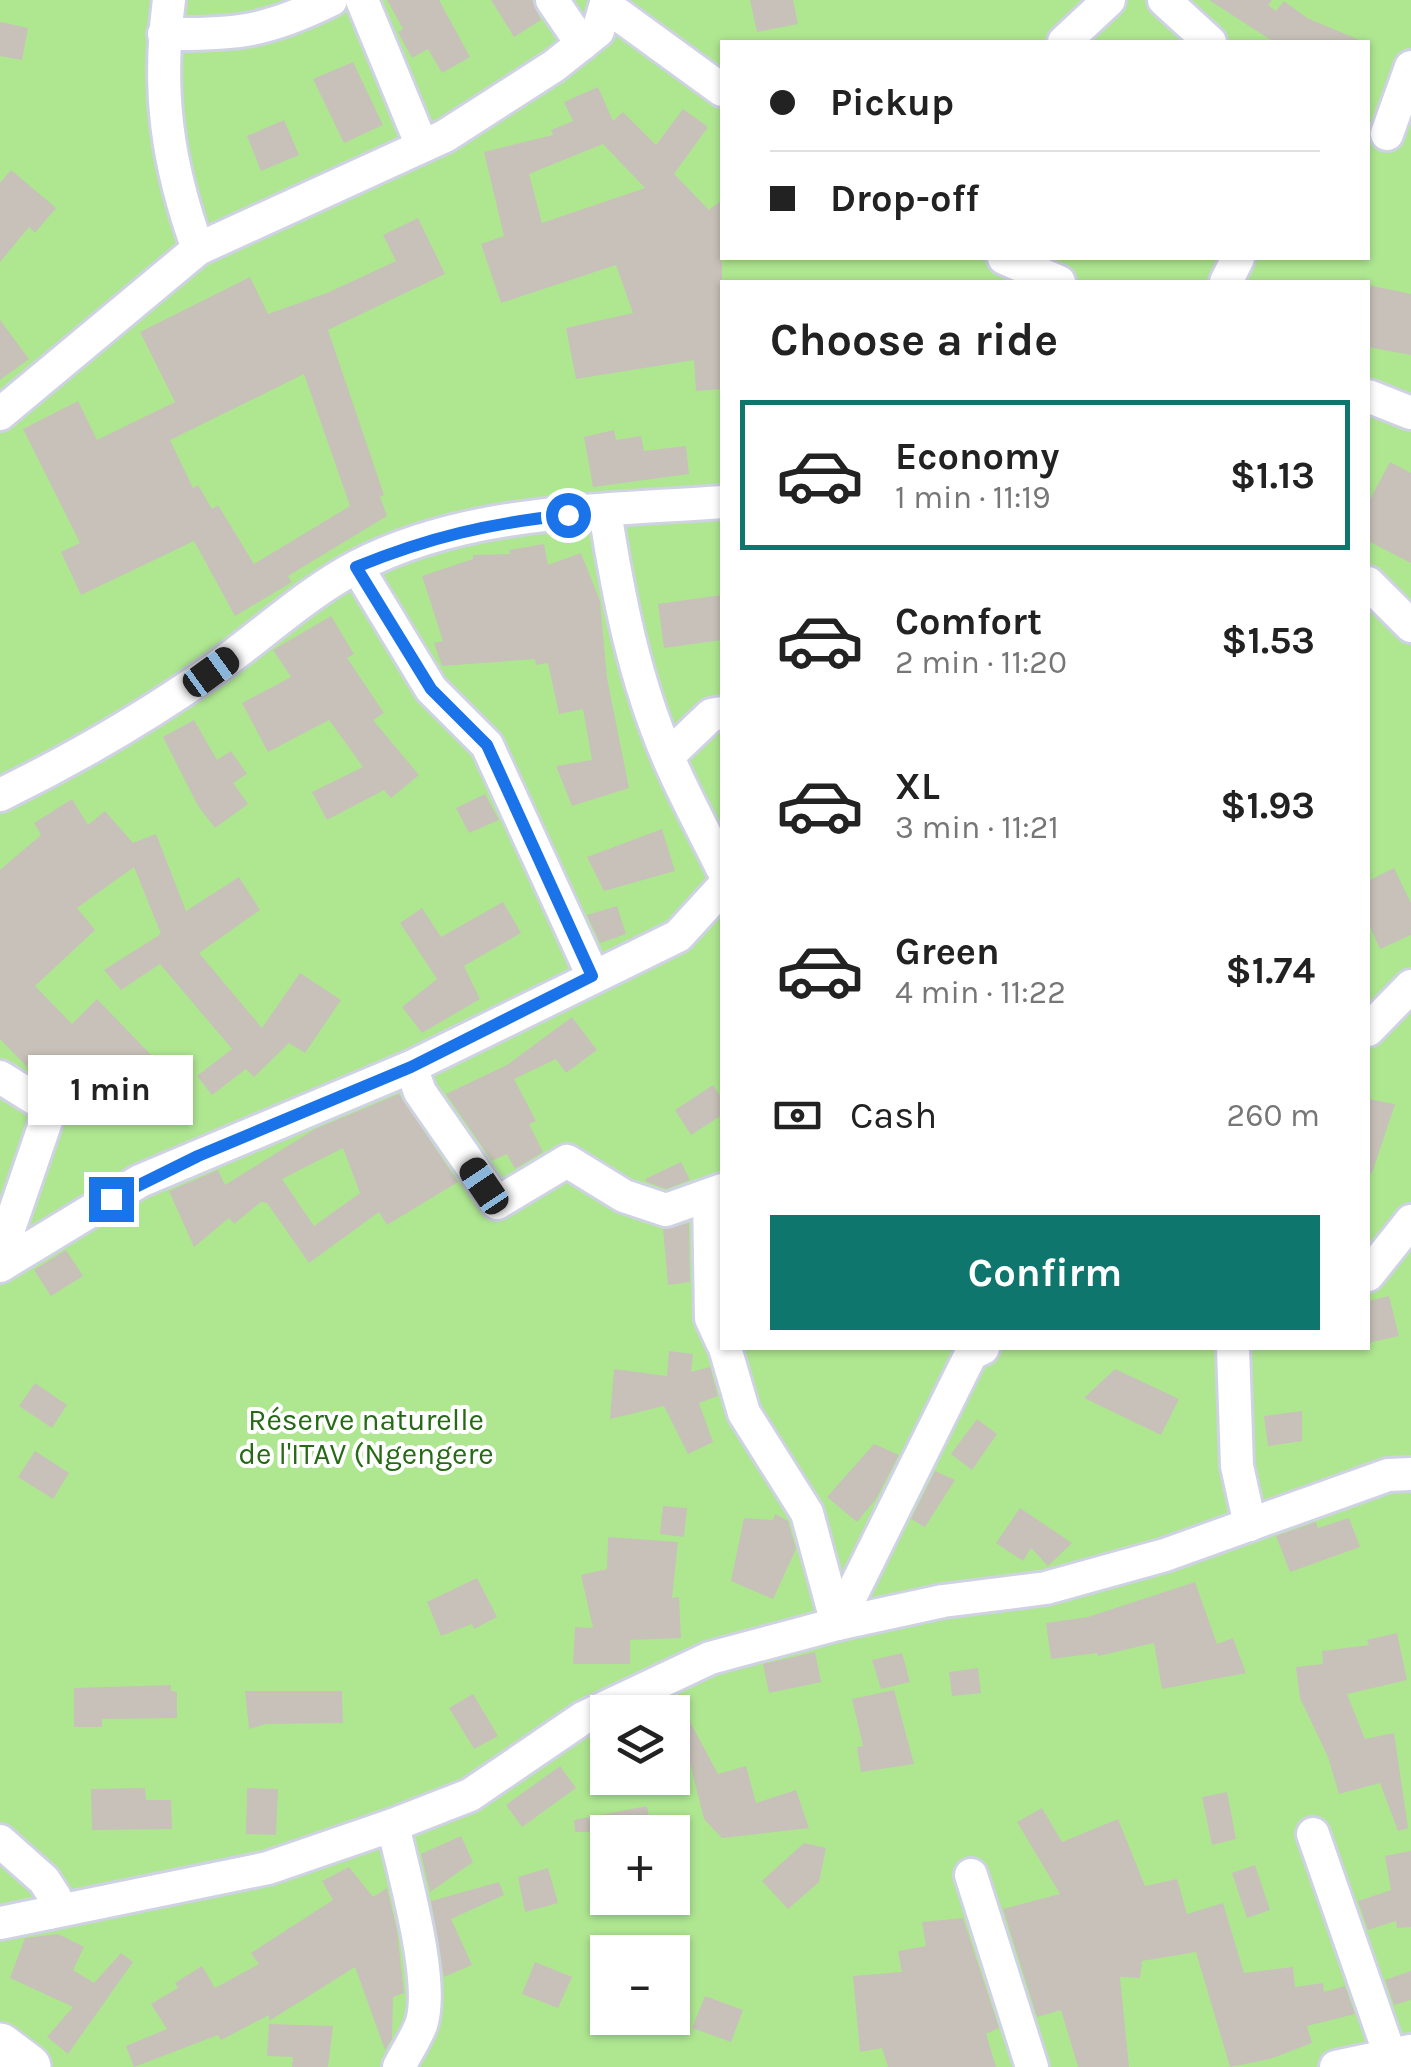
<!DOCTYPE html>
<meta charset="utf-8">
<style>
:root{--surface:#fff;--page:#f2f2f2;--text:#222;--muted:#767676;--line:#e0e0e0;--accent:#0f766e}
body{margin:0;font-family:Karla,sans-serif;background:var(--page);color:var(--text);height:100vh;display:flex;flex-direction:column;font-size:38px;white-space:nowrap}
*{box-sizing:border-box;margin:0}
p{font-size:32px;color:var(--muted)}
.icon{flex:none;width:55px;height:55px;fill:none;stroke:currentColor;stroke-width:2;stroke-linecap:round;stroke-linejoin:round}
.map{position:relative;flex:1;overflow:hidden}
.side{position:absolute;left:720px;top:280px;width:650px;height:1070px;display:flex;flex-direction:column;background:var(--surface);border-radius:0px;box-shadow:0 2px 8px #0004}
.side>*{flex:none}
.guide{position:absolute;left:720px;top:40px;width:650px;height:220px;border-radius:0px;box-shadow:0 2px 8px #0004;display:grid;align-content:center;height:220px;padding:0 50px;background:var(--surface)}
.buttons{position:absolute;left:590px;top:1695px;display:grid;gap:20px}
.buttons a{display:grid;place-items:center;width:100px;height:100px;border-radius:0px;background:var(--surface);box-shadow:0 2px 8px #0004;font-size:50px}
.end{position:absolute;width:45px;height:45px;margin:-22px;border:12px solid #1a73e8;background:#fff;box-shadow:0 0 0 5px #fff}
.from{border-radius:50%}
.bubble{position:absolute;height:70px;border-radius:0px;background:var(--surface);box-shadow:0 2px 8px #0004;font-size:32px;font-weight:700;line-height:70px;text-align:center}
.car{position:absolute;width:30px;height:60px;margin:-30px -15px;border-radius:12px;box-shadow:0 0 8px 2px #0007;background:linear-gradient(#222 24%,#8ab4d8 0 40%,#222 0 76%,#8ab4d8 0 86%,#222 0)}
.guide b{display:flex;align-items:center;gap:35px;height:95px;font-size:38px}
.guide b+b{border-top:2px solid var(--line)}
.guide i{width:25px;height:25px;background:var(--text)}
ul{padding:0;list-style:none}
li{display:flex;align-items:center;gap:30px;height:150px;margin:0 20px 15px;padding:0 30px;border:5px solid transparent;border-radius:0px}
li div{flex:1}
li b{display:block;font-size:38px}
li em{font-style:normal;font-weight:700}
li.on{border-color:var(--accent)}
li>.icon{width:90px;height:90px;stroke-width:1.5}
h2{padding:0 50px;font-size:45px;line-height:120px}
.pay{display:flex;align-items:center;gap:25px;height:110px;padding:0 50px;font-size:38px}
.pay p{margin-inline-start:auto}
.cta{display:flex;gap:20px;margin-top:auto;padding:20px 50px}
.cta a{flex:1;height:115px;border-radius:0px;background:var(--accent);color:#fff;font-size:40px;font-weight:700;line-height:115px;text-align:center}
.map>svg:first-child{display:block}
.green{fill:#afe791;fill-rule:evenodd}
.building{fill:#c7c1b9;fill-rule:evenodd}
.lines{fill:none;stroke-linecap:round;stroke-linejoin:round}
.minor-casing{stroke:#ced2e3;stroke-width:38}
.secondary-casing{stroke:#ced2e3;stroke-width:50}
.minor{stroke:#fff;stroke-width:32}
.secondary{stroke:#fff;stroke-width:45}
.route{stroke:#1a73e8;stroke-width:12}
.labels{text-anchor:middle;stroke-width:8;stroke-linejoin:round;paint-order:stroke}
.park-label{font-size:30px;fill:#266a15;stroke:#fff}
</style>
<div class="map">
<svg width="1411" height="2067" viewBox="0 0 1411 2067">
<rect width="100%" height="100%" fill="#ece4d9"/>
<!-- green -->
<path class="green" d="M0,0h1411v2067h-1411zM722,42h646v216h-646zM722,282h646v1066h-646zM608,1712h64v66h-64zM608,1832h64v66h-64zM608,1952h64v66h-64z"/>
<!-- building -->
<g class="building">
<polygon points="387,0 439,0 470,57 442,73 428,49 412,58 398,32 403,29"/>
<polygon points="491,0 532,0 541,20 514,37"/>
<polygon points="750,0 793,0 798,24 757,32"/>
<polygon points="1209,0 1272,0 1268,5 1276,11 1284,1 1307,18 1364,42 1274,42"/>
<polygon points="0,22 28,28 22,60 0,56"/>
<polygon points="353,62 383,125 344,143 313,79"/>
<path d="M598,87l15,34 10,-9 33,33 27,-36 25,18 -34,47 35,36 13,-10v189l-26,2 -2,-31 -118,19 -10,-51 67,-15 -17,-48 -115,38 -20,-59 23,-8 -20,-84 69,-17 -2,-5 22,-9 -9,-19zM603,144l42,44 -103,35 -13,-49z"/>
<polygon points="284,120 299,155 261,171 247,136"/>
<polygon points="11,170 56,208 35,233 29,227 0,262 0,183"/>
<path d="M418,218l27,56 -117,56 56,165 -4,2 7,19 -99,60 4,6 -57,34 -41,-75 -113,54 -20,-43 19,-9 -57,-114 55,-28 19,39 78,-38 -35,-70 110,-55 18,37 59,-21 69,-32 -13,-26zM304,374l46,132 -96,58 -36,-59 -6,4 -14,-24 -5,3 -23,-48z"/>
<polygon points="1368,285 1411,294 1411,355 1368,347"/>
<polygon points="0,320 29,359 0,380"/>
<polygon points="614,430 616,440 641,436 644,451 686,446 689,474 593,487 584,437"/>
<polygon points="1390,462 1411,473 1411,563 1368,541 1368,503"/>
<polygon points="544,544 548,565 581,553 600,601 607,678 629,788 572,806 556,766 592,760 583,709 559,714 548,663 536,665 535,659 442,666 434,643 443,641 422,576 473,559 473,555 510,554 509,550"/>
<polygon points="722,595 722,640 664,648 658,604"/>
<polygon points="331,616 354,654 347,658 384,713 373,720 419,775 391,798 384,790 327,820 312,792 363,767 329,720 268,752 242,703 291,677 273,650"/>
<polygon points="194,720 217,760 231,751 247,774 233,783 248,804 215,828 198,806 163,737"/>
<polygon points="485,794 499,820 469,833 456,808"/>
<polygon points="72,799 88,825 105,811 133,843 156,834 186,911 239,877 260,910 199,953 262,1028 300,973 341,1000 305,1053 289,1043 254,1077 246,1069 212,1095 197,1076 232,1049 160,964 121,990 104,970 161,934 134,867 77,908 95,930 35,986 72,1024 97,999 157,1061 109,1112 62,1073 50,1085 35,1075 0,1039 0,870 41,835 34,823"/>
<polygon points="662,829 675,871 604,891 587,857"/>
<polygon points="1394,868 1411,903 1411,935 1380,949 1368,922 1368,881"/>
<polygon points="503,902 521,933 464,966 480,999 422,1033 402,1007 437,979 400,923 422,908 441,937"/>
<polygon points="617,906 626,934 600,943 587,915"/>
<polygon points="572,1017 597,1050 566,1073 556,1059 514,1079 536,1121 529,1124 543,1152 515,1169 507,1154 492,1161 446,1094 507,1065"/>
<polygon points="713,1085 722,1099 722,1115 691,1135 675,1110"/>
<path d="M399,1094l59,88 -71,43 -8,-13 -70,51 -42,-60 -6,-1 -27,22 -5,-6 -35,29 -25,-56 49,-21 7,15 90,-56zM343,1148l17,45 -46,33 -32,-47z"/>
<polygon points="1368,1099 1395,1104 1372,1173 1368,1172"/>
<polygon points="681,1162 690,1180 666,1189 647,1182 645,1179"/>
<polygon points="689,1223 690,1282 668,1285 663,1229"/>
<polygon points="66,1250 83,1276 51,1296 34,1270"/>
<polygon points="1389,1296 1399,1336 1368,1343 1368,1301"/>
<polygon points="669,1351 693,1354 691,1372 710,1367 718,1396 699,1403 713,1442 688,1454 664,1406 610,1419 614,1369 667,1376"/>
<polygon points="1115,1369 1179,1399 1161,1435 1084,1398"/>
<polygon points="35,1383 67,1405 52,1428 19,1406"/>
<polygon points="1302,1411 1302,1441 1268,1446 1264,1416"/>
<polygon points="977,1419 997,1434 972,1470 951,1454"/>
<polygon points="874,1444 899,1455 876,1499 857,1522 827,1497"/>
<polygon points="35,1451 69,1473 53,1499 18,1477"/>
<polygon points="935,1471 955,1480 925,1527 911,1519"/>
<polygon points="663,1506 687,1508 684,1537 660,1534"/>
<polygon points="1020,1508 1072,1543 1048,1566 1031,1548 1023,1561 996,1543"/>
<polygon points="775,1514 788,1521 796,1549 773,1599 731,1581 744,1518 773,1520"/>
<polygon points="1349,1518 1360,1547 1290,1572 1276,1536 1316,1522 1318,1528"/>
<polygon points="608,1537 678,1542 672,1598 679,1597 681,1638 630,1640 630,1664 573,1664 575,1627 593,1628 581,1575 607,1569"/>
<polygon points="477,1578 497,1617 474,1629 472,1624 441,1636 427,1602"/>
<polygon points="1195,1582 1217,1644 1233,1638 1246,1673 1162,1689 1154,1643 1098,1656 1097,1653 1051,1659 1046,1623 1088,1617"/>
<polygon points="1397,1633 1407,1680 1347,1694 1365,1739 1394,1733 1408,1828 1398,1831 1380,1783 1339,1794 1328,1757 1300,1698 1296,1667 1323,1664 1322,1651 1369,1645 1367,1640"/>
<polygon points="815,1652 821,1682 769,1693 763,1664"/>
<polygon points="902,1653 910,1682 881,1689 872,1660"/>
<polygon points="978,1668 981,1693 952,1696 949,1672"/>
<polygon points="171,1685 171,1691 177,1692 177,1718 102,1719 102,1727 74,1727 74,1688"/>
<polygon points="894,1690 914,1764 861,1772 857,1747 863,1746 852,1699"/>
<polygon points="245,1691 342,1691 343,1723 266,1724 249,1729"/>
<polygon points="473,1694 498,1736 474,1749 449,1708"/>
<polygon points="689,1720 718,1774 746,1766 756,1803 796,1790 809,1828 722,1838 704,1819 680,1723"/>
<polygon points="560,1766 576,1788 522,1827 506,1805"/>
<polygon points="145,1788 146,1800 171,1800 172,1829 92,1830 91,1789"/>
<polygon points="247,1788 278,1789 276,1835 246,1834"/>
<polygon points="1227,1792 1236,1839 1212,1845 1202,1797"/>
<polygon points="647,1806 652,1832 575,1832 574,1820"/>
<polygon points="1042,1808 1062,1842 1118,1819 1145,1886 1177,1879 1187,1914 1223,1903 1244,1973 1293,1967 1295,1987 1323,1983 1324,1992 1345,1986 1355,2014 1307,2026 1312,2043 1270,2059 1230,2067 1196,1952 1142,1961 1140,1978 1120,1977 1129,2067 1078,2067 1061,2010 1037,2017 1003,1909 1060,1894 1017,1822"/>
<polygon points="461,1836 473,1862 430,1892 421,1854"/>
<polygon points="804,1843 826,1848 819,1882 788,1909 762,1881"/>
<polygon points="1411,1851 1411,1927 1397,1928 1396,1921 1368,1930 1358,1901 1391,1890 1385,1856"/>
<polygon points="1255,1865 1270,1910 1247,1918 1232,1873"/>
<polygon points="349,1867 373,1897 387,1888 397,1930 404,1993 393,1997 392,2039 385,2050 355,1967 269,2021 269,2015 221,2040 218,2035 134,2067 126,2046 167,2029 151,2004 178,1988 175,1983 202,1966 215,1988 259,1964 251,1953 333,1900 322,1881"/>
<polygon points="548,1868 558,1903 525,1912 518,1877"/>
<polygon points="499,1882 504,1895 451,1919 472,1965 444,1977 431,1901"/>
<polygon points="963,1918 999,2028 986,2034 996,2067 888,2067 882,2048 860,2052 853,1976 902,1972 898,1951 926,1946 922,1922"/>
<polygon points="58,1934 84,1947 73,1970 94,1983 121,1953 133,1962 68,2054 47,2037 73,2007 10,1978 25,1938"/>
<polygon points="535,1962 572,1977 558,2008 522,1994"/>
<polygon points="1411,1971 1411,2000 1394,2005 1385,1980"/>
<polygon points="705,1996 743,2010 731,2042 692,2028"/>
<polygon points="269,2024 333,2026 328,2067 292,2067 293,2057 267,2056"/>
</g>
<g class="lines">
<!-- minor casing -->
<g class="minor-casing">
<g id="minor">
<path d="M169,0c-12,90 -2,164 29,249"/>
<polyline points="362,0 422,146"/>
<polyline points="552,0 582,44"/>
<polyline points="1164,0 1210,42"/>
<polyline points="608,7 722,90"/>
<path d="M164,34c71,1 102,-2 167,-34"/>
<polyline points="1064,42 1109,0"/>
<polyline points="1387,134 1411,67"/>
<polyline points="1004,258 1059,282"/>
<polyline points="1226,282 1238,258"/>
<polyline points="1368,396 1411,413"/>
<polyline points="0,414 198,249 445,136 554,66 598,31 607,0"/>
<path d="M605,511c13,84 29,167 63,246 16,38 36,74 54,111"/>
<polyline points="357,567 431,689 487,745 593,976"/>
<polyline points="1368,583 1411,626"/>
<polyline points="668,756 711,715 722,713"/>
<path d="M0,795c74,-36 149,-80 216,-127 46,-33 92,-76 142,-102 110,-57 244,-55 364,-64"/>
<polyline points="1368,1030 1411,986"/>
<polyline points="411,1067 420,1092 497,1203 567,1161 624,1196 666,1210 722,1190"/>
<polyline points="0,1077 45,1105 47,1118 0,1255"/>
<polyline points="709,1195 711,1318 722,1342"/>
<polyline points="0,1266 140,1181 411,1067 678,936 722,888"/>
<polyline points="1368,1275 1411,1221"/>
<polyline points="725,1348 744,1413 807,1513 837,1624"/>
<polyline points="1233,1348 1237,1466 1250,1525"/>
<polyline points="837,1624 971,1354 983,1348"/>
<path d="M393,1825c10,46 43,158 28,200 -6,15 -15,28 -22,42"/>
<polyline points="1313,1834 1390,2055"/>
<polyline points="0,1841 44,1880 55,1897 49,1913"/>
<polyline points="971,1875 1032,2067"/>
<polyline points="0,1923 268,1868 393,1825 470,1795 583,1718 710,1658 837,1624 943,1601 1046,1588 1165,1555 1388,1475 1411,1474"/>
<polyline points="1336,2067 1410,2051"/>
</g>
</g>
<!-- secondary casing -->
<g class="secondary-casing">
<polyline id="secondary" points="0,2046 28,2067"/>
</g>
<!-- minor -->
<use href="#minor" class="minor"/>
<!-- secondary -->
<use href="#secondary" class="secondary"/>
</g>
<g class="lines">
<!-- route -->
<path class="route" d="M111,1199l87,-43 213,-89 181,-91 -105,-231 -56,-56 -75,-122c74,-30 134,-44 212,-52"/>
</g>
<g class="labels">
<!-- park labels -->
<g class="park-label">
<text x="366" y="1430">Réserve naturelle<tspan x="366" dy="34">de l'ITAV (Ngengere</tspan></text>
</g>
</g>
</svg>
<div class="buttons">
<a><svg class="icon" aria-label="layers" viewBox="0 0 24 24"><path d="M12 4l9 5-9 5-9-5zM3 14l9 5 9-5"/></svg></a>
<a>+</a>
<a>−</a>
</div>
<i class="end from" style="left:568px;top:515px"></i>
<i class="end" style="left:111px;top:1199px"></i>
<div class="bubble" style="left:28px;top:1055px;width:165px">1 min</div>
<i class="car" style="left:211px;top:672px;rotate:54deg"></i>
<i class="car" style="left:484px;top:1186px;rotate:326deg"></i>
<div class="guide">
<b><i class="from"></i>Pickup</b>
<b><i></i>Drop-off</b>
</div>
<section class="side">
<h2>Choose a ride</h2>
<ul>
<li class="on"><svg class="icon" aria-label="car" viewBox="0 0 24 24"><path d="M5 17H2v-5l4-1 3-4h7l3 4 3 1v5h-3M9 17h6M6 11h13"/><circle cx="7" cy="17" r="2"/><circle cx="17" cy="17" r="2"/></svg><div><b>Economy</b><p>1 min · 11:19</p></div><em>$1.13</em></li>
<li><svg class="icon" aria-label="car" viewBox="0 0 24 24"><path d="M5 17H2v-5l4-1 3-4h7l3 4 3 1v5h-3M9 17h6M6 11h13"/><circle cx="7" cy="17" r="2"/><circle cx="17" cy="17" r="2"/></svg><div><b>Comfort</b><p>2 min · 11:20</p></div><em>$1.53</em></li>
<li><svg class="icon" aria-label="car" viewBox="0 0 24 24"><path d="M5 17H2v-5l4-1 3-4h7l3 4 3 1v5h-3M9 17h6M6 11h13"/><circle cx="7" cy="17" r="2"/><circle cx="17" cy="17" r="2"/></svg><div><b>XL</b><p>3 min · 11:21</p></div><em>$1.93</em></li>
<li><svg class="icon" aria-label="car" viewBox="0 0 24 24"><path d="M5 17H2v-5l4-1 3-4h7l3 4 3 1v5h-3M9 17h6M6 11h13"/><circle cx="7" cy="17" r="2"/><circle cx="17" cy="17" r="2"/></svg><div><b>Green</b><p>4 min · 11:22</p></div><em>$1.74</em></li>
</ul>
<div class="pay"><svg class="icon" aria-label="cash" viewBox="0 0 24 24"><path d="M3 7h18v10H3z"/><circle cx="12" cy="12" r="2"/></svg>Cash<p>260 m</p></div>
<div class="cta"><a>Confirm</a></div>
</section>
</div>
